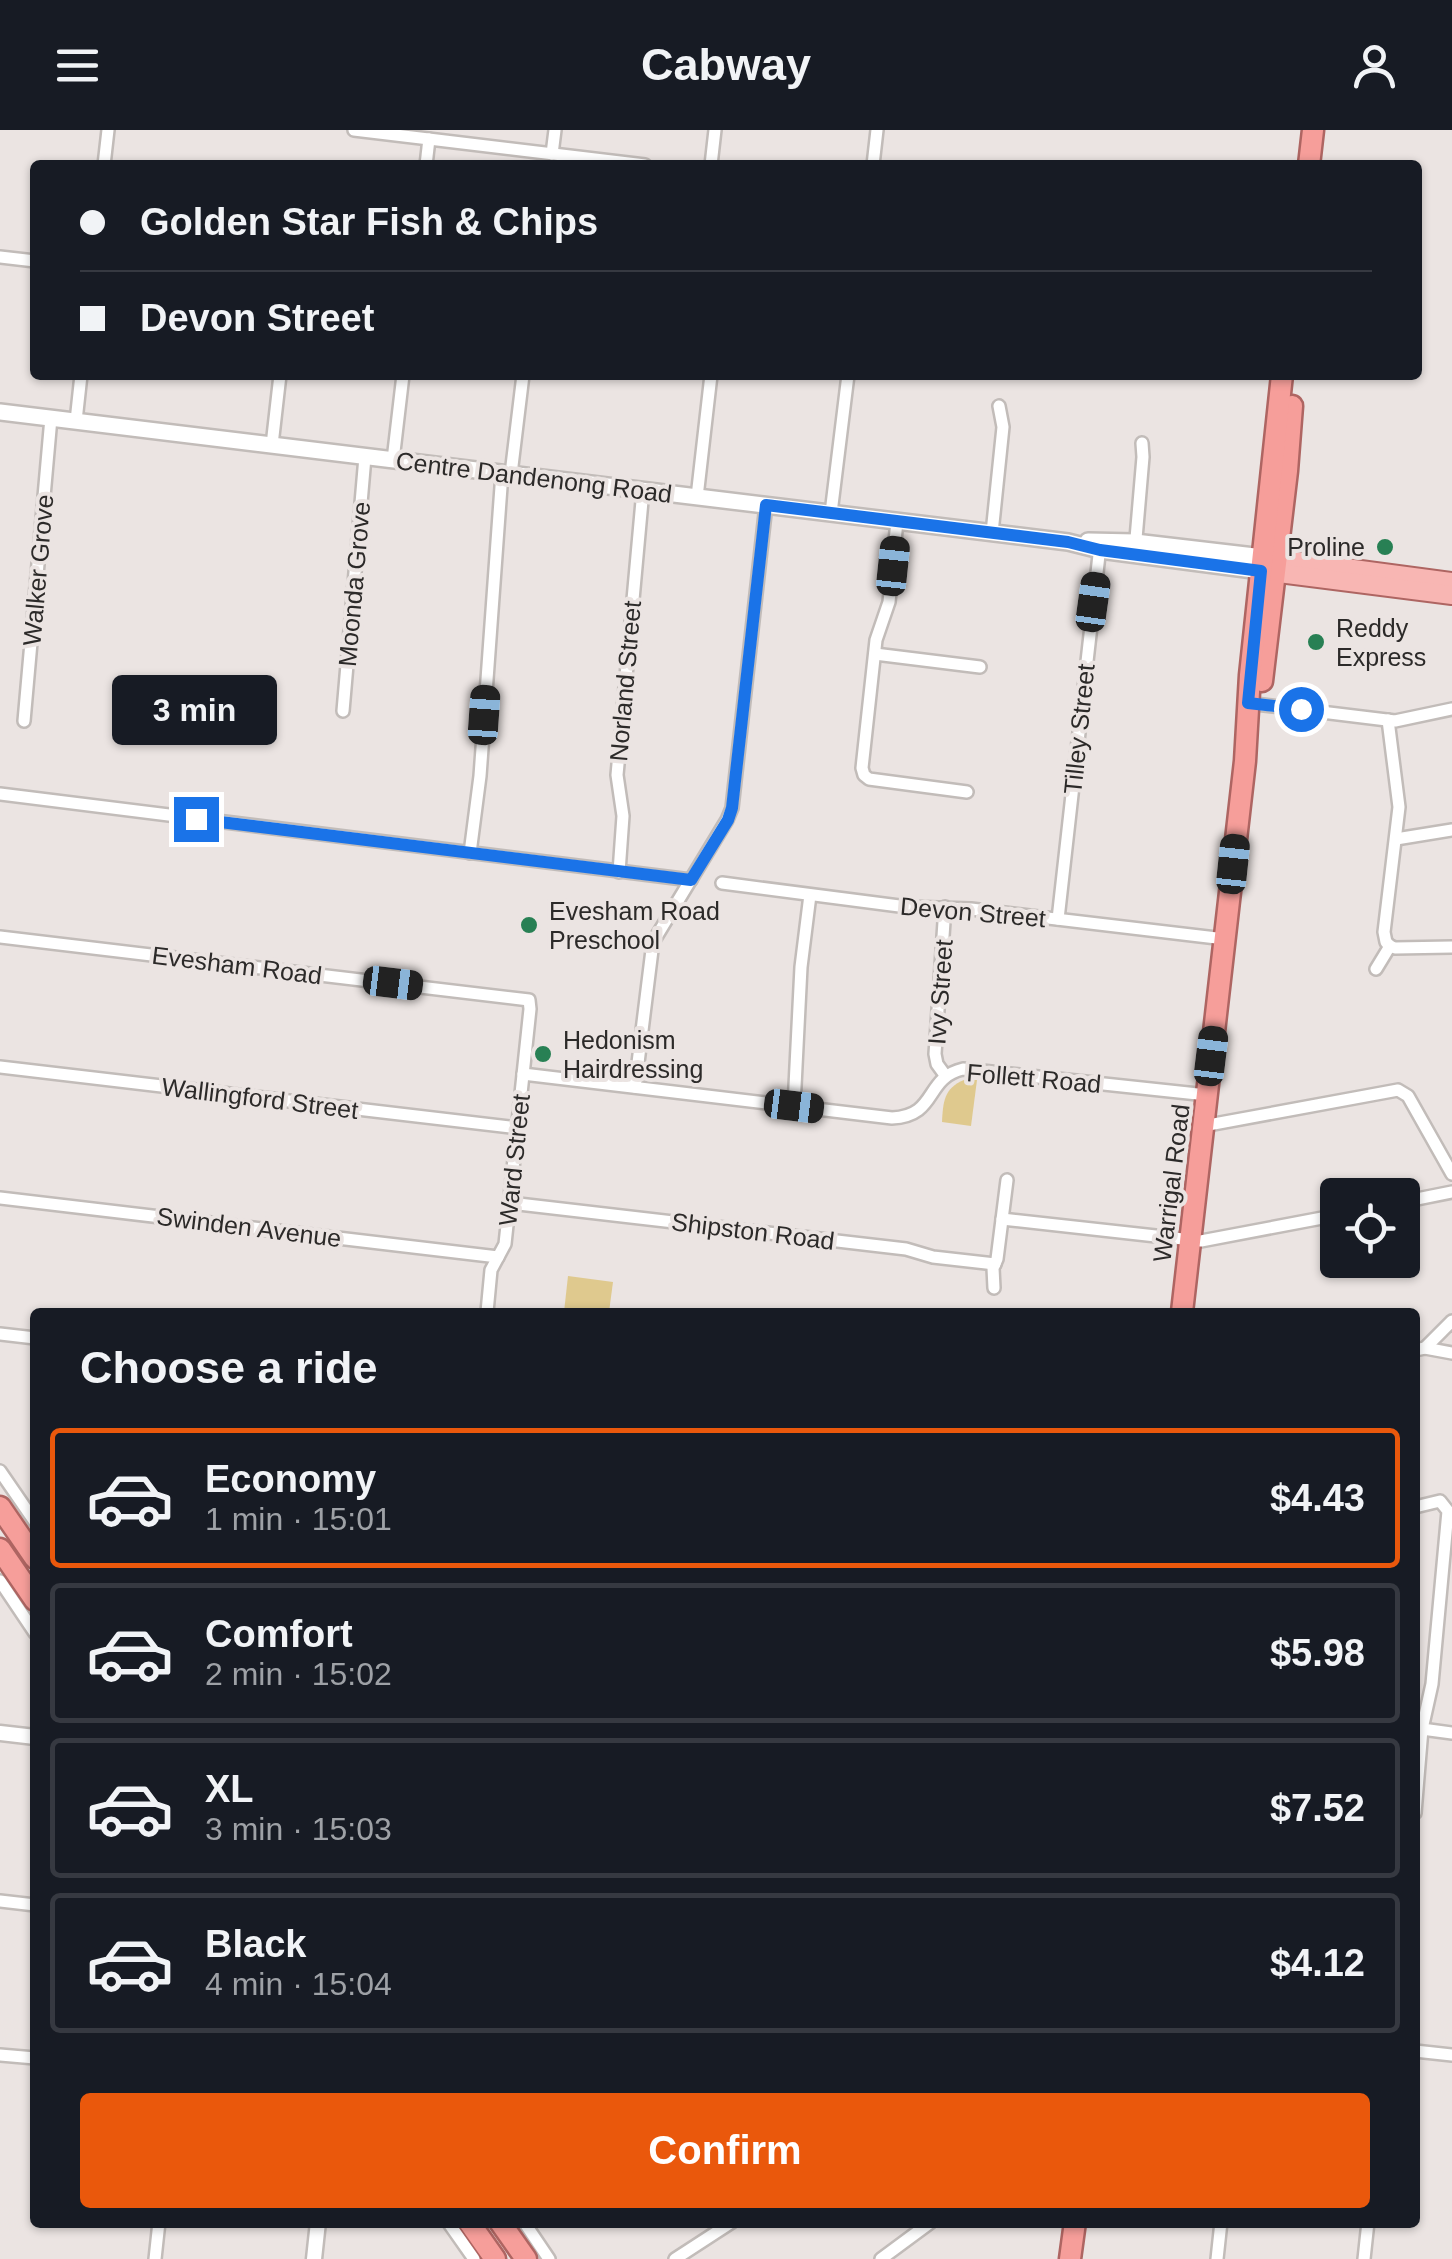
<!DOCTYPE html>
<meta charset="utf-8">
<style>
:root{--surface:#171b24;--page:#20242c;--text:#f1f3f6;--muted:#9ea1a6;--line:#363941;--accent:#ea580c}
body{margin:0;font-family:Helvetica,sans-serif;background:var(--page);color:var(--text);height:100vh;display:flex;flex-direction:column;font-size:38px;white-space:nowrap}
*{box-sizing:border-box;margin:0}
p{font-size:32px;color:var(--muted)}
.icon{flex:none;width:55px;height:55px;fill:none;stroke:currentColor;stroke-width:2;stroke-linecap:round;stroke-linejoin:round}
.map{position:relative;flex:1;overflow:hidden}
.details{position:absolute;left:30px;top:1178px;width:1390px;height:920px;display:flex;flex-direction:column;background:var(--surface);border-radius:10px;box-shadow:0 2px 8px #0004}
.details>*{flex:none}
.banner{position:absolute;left:30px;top:30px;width:1392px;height:220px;border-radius:10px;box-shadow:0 2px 8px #0004;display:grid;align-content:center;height:220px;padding:0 50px;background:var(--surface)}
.tools{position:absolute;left:1320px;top:1048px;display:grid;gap:20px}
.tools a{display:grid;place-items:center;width:100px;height:100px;border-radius:10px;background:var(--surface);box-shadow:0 2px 8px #0004;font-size:50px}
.end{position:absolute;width:45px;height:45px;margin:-22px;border:12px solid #1a73e8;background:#fff;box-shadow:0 0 0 5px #fff}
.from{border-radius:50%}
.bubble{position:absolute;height:70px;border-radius:10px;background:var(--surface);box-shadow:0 2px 8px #0004;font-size:32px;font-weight:700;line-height:70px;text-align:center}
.car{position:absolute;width:30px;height:60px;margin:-30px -15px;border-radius:12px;box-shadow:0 0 8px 2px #0007;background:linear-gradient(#222 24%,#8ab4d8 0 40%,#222 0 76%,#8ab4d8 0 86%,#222 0)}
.banner b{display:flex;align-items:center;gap:35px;height:95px;font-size:38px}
.banner b+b{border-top:2px solid var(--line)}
.banner i{width:25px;height:25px;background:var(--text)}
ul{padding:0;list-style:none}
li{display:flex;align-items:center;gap:30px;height:140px;margin:0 20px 15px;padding:0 30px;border:5px solid var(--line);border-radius:10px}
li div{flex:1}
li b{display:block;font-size:38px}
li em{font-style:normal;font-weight:700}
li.current{border-color:var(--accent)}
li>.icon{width:90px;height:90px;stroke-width:1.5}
h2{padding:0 50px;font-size:45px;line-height:120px}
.button{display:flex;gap:20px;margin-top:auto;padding:20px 50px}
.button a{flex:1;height:115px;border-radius:10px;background:var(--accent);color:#fff;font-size:40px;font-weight:700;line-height:115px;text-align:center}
header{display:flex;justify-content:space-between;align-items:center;height:130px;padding:0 50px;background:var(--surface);font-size:45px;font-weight:700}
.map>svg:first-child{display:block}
.green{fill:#dfc98e}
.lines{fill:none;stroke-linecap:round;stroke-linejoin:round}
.minor-casing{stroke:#c2bcb9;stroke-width:16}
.tertiary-casing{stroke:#c2bcb9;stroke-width:19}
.secondary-casing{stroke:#c2bcb9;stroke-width:20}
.primary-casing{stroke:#ae6562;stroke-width:22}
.trunk-casing{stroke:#ae6562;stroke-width:25}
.minor{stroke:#fff;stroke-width:11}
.tertiary{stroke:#fff;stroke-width:14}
.secondary{stroke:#fff;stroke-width:15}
.primary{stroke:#f8b6b3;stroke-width:18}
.trunk{stroke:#f69e9a;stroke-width:20}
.route{stroke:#1a73e8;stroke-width:12}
.poi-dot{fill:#288054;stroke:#ebe4e2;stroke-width:4}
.labels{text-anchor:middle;stroke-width:8;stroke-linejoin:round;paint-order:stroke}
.street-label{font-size:25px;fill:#2c2a29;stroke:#ebe4e2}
.poi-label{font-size:25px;fill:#2c2a29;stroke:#ebe4e2;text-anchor:start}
</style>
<header><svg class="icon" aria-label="menu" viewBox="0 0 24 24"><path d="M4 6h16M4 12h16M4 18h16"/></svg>Cabway<svg class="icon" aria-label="person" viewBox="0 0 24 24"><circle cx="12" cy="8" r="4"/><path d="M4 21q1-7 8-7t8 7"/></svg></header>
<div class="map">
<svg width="1452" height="2129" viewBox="0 0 1452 2129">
<rect width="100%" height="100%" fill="#ebe4e2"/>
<!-- green -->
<g class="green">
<path d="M964,950h13l-6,46 -29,-4c1,-20 2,-34 22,-42z"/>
<polygon points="568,1146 613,1152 609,1182 564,1182"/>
</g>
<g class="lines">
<!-- minor casing -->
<g class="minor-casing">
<g id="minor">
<polyline points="354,0 645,35"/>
<polyline points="552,24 555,0"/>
<polyline points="104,35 108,0"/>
<polyline points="426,35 429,9"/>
<polyline points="711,35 715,0"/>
<polyline points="873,35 877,0"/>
<polyline points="0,127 35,131"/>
<polyline points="76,291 81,245"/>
<polyline points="272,315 280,245"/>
<polyline points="393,330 403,245"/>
<polyline points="511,344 523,245"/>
<polyline points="697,367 711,245"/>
<polyline points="831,383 848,245"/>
<polyline points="897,391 889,472 876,510 862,638 864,645 869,649 967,662"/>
<polyline points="992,403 1003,297 999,276"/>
<polyline points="1135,420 1143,327 1142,313"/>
<polyline points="875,524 980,537"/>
<polyline points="1247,573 1395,591 1452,579"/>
<polyline points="343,581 365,327"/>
<polyline points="24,591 51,288"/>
<polyline points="0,664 691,750"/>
<polyline points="1396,709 1452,700"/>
<polyline points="470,723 480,646 502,343"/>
<polyline points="619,742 623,686 617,645 643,360"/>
<polyline points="722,753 907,777 971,779 1225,809"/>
<polyline points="945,777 935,924 937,934 945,945"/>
<polyline points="1058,789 1100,416"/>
<polyline points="0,807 529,870 530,879 505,1114 491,1140 487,1182"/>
<polyline points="1390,816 1395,818 1452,817"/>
<polyline points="1376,839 1390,816 1386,812 1384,802 1399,677 1388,590"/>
<polyline points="0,937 519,998"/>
<path d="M523,944l369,44c46,-2 32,-40 71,-49l244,26"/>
<polyline points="635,957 653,812 727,690 732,678 766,375"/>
<polyline points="794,976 801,837 810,765"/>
<polyline points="1203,996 1398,960 1408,966 1452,1044"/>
<polyline points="0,1068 498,1127"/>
<polyline points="1402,1072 1452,1062"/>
<polyline points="510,1073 906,1119 933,1127 995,1134"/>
<polyline points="1002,1089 1201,1111 1338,1085"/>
<polyline points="994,1158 993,1138 997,1129 1007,1050"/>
<polyline points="0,1204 35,1208"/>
<polyline points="1425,1218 1452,1191"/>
<polyline points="1415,1220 1425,1218 1452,1223"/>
<polyline points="0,1341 35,1392"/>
<polyline points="1415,1377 1440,1371 1448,1381 1432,1554 1422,1599 1415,1683"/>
<polyline points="0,1451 35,1503"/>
<polyline points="1422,1599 1452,1603"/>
<polyline points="0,1771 35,1775"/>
<polyline points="1415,1921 1452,1925"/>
<polyline points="0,1925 35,1928"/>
<polyline points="448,2092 474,2129"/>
<polyline points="524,2092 549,2129"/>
<polyline points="155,2129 159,2092"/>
<polyline points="675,2129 732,2092"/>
<polyline points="881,2129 931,2092"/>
<polyline points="1217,2129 1221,2092"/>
<polyline points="1364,2129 1368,2092"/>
</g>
</g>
<!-- tertiary casing -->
<g class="tertiary-casing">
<g id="tertiary">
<polyline points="0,1603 35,1607"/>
<polyline points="314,2129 318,2092"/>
</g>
</g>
<!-- secondary casing -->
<g class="secondary-casing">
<g id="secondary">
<polyline points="0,282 1068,412 1100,420 1261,441"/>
<polyline points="1088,411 1135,412 1263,427"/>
</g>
</g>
<!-- primary casing -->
<g class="primary-casing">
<g id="primary">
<polyline points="1263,427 1452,452"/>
<polyline points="1262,441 1452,465"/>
</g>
</g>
<!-- trunk casing -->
<g class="trunk-casing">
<g id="trunk">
<polyline points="1309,35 1313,0"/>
<polyline points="1262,551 1287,341 1292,276"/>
<polyline points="1182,1182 1245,631 1250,545 1282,245"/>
<polyline points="0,1377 35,1428"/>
<polyline points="0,1419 35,1470"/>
<polyline points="469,2092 495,2129"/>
<polyline points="500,2092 526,2129"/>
<polyline points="1070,2129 1075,2092"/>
</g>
</g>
<!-- minor -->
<use href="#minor" class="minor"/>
<!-- tertiary -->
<use href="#tertiary" class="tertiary"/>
<!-- secondary -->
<use href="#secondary" class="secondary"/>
<!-- primary -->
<use href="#primary" class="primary"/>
<!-- trunk -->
<use href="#trunk" class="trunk"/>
</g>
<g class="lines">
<!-- route -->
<polyline class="route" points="196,689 691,750 728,690 732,678 766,375 1068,412 1100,420 1261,441 1248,573 1301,579"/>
</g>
<!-- markers -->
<g class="poi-dot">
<circle cx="1385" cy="417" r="10"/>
<circle cx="1316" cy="512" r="10"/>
<circle cx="529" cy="795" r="10"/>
<circle cx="543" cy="924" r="10"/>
</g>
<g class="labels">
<!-- street labels -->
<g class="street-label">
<text transform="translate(534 347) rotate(7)" y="9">Centre Dandenong Road</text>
<text transform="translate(38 440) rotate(-85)" y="9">Walker Grove</text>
<text transform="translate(354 454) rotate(-85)" y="9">Moonda Grove</text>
<text transform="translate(625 551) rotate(-85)" y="9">Norland Street</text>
<text transform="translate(1079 599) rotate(-84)" y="9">Tilley Street</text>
<text transform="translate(973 782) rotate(5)" y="9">Devon Street</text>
<text transform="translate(237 835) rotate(7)" y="9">Evesham Road</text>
<text transform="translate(940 862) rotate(-86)" y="9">Ivy Street</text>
<text transform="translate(1034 948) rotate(5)" y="9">Follett Road</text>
<text transform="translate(260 968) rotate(7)" y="9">Wallingford Street</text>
<text transform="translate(514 1030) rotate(-84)" y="9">Ward Street</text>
<text transform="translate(1171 1053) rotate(-83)" y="9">Warrigal Road</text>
<text transform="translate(249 1097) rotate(7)" y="9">Swinden Avenue</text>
<text transform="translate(753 1101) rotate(7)" y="9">Shipston Road</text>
</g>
<!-- poi labels -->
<g class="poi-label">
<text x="1365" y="426" text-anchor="end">Proline</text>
<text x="1336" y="507">Reddy<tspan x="1336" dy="29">Express</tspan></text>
<text x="549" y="790">Evesham Road<tspan x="549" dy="29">Preschool</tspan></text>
<text x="563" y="919">Hedonism<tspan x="563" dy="29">Hairdressing</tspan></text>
</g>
</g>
</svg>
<div class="tools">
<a><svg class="icon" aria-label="locate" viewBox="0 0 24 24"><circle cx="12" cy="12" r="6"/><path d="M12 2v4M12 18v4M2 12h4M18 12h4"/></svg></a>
</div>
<i class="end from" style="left:1301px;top:579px"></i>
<i class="end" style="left:196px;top:689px"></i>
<div class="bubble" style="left:112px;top:545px;width:165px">3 min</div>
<i class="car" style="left:893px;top:436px;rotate:6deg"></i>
<i class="car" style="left:1093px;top:472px;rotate:8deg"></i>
<i class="car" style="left:484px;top:585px;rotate:4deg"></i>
<i class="car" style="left:1233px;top:734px;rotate:6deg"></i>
<i class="car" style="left:393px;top:853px;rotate:97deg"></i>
<i class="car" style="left:1211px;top:926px;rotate:7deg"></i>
<i class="car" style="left:794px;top:976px;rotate:97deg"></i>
<div class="banner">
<b><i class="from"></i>Golden Star Fish &amp; Chips</b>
<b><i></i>Devon Street</b>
</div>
<section class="details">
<h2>Choose a ride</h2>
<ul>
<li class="current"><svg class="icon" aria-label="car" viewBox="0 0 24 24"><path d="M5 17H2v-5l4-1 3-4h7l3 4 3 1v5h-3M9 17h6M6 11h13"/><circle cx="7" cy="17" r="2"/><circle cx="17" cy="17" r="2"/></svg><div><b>Economy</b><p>1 min · 15:01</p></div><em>$4.43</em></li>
<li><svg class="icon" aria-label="car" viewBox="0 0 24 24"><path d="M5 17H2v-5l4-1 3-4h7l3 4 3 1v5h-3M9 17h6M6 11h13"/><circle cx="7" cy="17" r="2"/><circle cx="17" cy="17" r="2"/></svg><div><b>Comfort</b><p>2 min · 15:02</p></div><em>$5.98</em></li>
<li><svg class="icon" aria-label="car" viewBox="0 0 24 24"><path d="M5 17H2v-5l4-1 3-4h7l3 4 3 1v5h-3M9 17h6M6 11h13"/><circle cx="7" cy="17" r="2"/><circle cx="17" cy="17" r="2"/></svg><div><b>XL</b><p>3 min · 15:03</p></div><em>$7.52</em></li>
<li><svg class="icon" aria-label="car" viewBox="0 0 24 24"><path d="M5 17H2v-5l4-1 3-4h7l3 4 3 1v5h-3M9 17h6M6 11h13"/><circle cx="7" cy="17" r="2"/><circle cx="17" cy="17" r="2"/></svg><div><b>Black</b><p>4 min · 15:04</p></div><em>$4.12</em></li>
</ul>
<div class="button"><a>Confirm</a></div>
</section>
</div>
